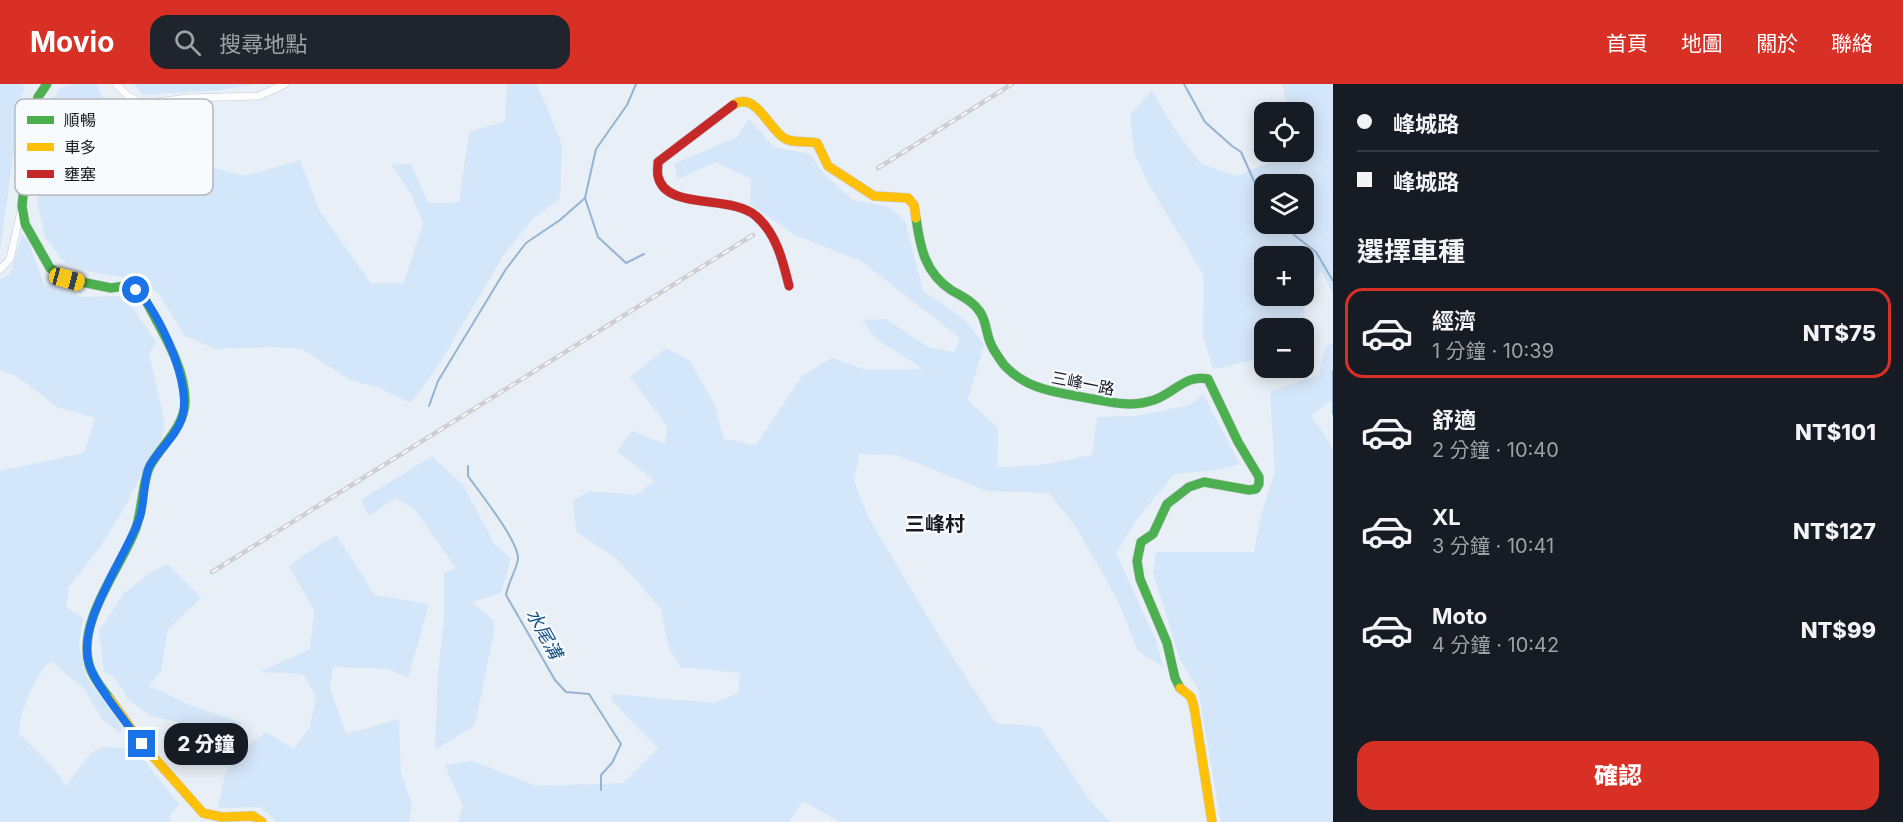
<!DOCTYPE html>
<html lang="zh-TW">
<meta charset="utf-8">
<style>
:root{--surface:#171b24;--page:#20242c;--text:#f1f3f6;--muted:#9ea1a6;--line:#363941;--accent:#d93025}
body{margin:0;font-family:Inter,"Noto Sans TC",sans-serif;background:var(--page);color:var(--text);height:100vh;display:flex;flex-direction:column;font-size:22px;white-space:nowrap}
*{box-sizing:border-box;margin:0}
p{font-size:20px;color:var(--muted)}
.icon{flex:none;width:33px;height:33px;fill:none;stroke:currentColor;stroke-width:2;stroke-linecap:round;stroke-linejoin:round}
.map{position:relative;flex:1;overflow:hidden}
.details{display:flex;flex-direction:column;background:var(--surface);width:570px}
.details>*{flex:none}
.top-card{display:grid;align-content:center;height:132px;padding:0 24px;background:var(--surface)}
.buttons{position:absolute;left:1254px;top:18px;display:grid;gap:12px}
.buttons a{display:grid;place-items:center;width:60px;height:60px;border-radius:12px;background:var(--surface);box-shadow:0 3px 15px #0003;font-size:30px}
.end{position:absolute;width:27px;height:27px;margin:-14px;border:8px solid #1a73e8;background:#fff;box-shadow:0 0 0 3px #fff}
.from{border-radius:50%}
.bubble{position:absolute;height:42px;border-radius:18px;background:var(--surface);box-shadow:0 3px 15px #0003;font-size:20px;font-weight:800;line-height:42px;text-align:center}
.car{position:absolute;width:18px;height:36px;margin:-18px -9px;border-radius:8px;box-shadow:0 0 4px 2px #0007;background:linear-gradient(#f5c518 24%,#345 0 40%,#f5c518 0 76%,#345 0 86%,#f5c518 0)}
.top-card b{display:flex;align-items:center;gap:21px;height:57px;font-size:22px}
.top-card b+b{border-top:2px solid var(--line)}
.top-card i{width:15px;height:15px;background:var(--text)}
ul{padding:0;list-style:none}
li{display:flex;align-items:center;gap:18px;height:90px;margin:0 12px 9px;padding:0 12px;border:3px solid transparent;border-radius:18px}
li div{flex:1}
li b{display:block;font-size:22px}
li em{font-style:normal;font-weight:800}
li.active{border-color:var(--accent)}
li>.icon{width:54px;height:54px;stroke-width:1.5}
h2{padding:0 24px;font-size:27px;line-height:72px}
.primary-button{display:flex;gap:12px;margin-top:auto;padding:12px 24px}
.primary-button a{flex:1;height:69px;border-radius:18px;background:var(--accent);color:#fff;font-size:24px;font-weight:800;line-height:69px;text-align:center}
header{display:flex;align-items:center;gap:36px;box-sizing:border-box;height:84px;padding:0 30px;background:var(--accent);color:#fff}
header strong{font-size:28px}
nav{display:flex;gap:33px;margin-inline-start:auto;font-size:21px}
.search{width:420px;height:54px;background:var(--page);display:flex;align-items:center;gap:15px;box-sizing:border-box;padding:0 21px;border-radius:18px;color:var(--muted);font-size:22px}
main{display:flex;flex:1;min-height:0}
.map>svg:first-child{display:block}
.green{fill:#d4e6f9;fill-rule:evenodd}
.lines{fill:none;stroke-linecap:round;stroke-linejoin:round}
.stream{stroke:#95b3d2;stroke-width:2}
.street-casing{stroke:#c5cbd1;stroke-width:8}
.fast-casing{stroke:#c5cbd1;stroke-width:10}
.slow-casing{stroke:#c5cbd1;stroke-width:10}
.jam-casing{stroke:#c5cbd1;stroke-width:10}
.street{stroke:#fcfdfe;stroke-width:7}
.fast{stroke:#4caf50;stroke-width:9}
.slow{stroke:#ffc107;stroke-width:9}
.jam{stroke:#c62828;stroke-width:9}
.rail-casing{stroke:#cdcfd1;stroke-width:4.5}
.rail{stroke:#f8fbfe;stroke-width:2;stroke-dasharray:7;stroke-linecap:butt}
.route{stroke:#1a73e8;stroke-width:8}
.labels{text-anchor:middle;stroke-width:4.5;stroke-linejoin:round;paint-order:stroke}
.street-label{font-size:16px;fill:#161b21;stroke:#f8fbfe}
.water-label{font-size:18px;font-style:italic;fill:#144f83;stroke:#f8fbfe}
.quarter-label{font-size:20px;font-weight:bold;fill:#161b21;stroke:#f8fbfe}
.key{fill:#f8fbfe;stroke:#b4b8bc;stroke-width:1.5}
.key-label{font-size:16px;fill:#161b21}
</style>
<header>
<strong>Movio</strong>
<div class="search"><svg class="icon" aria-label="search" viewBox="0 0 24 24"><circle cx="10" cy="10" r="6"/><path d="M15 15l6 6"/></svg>搜尋地點</div>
<nav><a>首頁</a><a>地圖</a><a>關於</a><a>聯絡</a></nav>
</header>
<main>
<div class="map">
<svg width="1333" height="738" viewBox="0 0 1333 738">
<rect width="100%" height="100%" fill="#e8eff6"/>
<!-- green -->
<g class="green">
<polygon points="0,0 21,0 25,4 21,13 0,168"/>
<polygon points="73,0 97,0 101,12 146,36 146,47 162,93 212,83 244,92 300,76 319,126 371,199 404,199 423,139 412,112 392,81 411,80 428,119 459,118 469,48 505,37 507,0 537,0 562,61 560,114 531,137 503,172 440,279 411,319 377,303 350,296 302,265 274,263 216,265 185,252 159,210 141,196 96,189 66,180 45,153 37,118 38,78 43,30 60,4"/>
<polygon points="133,0 256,0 221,6 144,11"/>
<path d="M1282,0h51v209l-12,-22 -17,28 1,40 -1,1v-12h-40v29l-26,7 -25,5 -10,-33 1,-60 -55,-91 -15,-33 -4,-37 22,-25 21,37 28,37 36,12 46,-19 1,-5h20v-40h-17l-3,-23zM1264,100h40v40h-40zM1264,172h40v40h-40z"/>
<polygon points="749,35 774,63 810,70 823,89 853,116 889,123 905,137 923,207 963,234 984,260 968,316 998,344 997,383 1041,381 1092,371 1097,333 1135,332 1190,321 1203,310 1240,380 1217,386 1174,390 1136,437 1116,469 1155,554 1163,583 1138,567 1117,515 1076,443 1049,409 987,407 897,371 859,370 854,397 868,433 939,552 996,639 1040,643 1090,716 1110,738 840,738 803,717 789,738 458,738 463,723 445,681 473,677 536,702 623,699 658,664 611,616 613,610 714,619 738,609 740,589 680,583 668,562 661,525 617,475 576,448 573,416 590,407 636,411 654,397 617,367 632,347 665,360 667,342 630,293 666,264 689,276 715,321 724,355 756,361 802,292 832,274 866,286 923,285 876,255 862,236 886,235 928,263 954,268 960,254 861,177 795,151 750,120 751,95 716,78 678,95 674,80 737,53"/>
<path d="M22,151l5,3 17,46 38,13 43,-1 31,46 -7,11 16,70 -5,21 -17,27 -22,43 -22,34 -30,39 -3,20 17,11 -4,27 8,33 36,49 -3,6 -18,-14 -18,-30 -33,-28c-16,13 -32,51 -32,72l36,37 11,16 25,-33 13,-6 31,2 44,55 -9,12 1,6h-171v-351l84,-18 11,-35 -38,-11 -42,-32 -15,-5v-91l10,-5z"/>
<polygon points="1333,259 1333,315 1311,331 1333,364 1333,738 1221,738 1198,605 1180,576 1153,488 1156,468 1254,468 1261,431 1275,387 1270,307 1319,291 1325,263"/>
<polygon points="432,372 463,401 495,461 511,474 501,509 472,518 494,537 494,548 475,641 435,666 438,590 444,535 444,489 456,484 415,426 396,414 369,432 361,416"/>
<polygon points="336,451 375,511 429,520 408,594 388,585 333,583 330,604 346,650 399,635 401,689 412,720 409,738 277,738 260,723 218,724 225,690 241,667 266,648 294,665 310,643 316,612 303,590 260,588 310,565 314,526 289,483 302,472"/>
<polygon points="167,480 201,514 168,545 161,587 149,602 190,621 242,639 223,659 195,642 150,632 128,615 114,593 104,588 99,547 124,509 153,487"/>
</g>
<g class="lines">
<!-- stream -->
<g class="stream">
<polyline points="1184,0 1205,38 1232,62 1241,68 1254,97 1264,107"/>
<polyline points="585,114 598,153 626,179 644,170"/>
<polyline points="1291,140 1294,151 1316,168 1333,197"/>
<polyline points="1333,287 1333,330"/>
<polyline points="429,322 438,297 506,185 526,159 560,136 585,114 596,65 627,21 636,0"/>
<path d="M468,382v10c11,16 51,65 50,83 -1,9 -10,24 -12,36l49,85 11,12 23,2 32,50 -9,19 -11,12v15"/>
</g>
<!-- street casing -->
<g class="street-casing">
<g id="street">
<polyline points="116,0 128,12 140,18 149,19 188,14 259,12 285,0"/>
<polyline points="0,186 10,175 21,127"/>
</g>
</g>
<!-- fast casing -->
<g class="fast-casing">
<g id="fast">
<path d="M47,0l-9,13 -8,33 -8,76 3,18 25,44 17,11 44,9 13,-2 12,4 8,7c16,32 42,69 41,106 -1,24 -24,43 -35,63 -7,13 -8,44 -14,62 -15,40 -59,92 -47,136 3,13 13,24 21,35"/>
<path d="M916,134c4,29 9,55 35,72 10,6 22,11 29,22 6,8 6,20 10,30 3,8 9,16 14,23 23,25 52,27 83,33 24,4 43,10 67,2 20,-7 32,-26 54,-21l30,63 21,35v7l-3,5 -7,1 -45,-8 -15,5 -22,17 -14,30 -12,8 -4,19 3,18 27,64 8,35 5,10"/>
</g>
</g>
<!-- slow casing -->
<g class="slow-casing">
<g id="slow">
<path d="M733,21c22,-15 35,23 51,33 9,6 22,2 33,5l11,23 46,30 34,2 6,7 2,13"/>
<polyline points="1180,604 1191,613 1194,623 1212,738"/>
<polyline points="110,615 142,660 203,729 221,733 253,732 262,738"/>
</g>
</g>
<!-- jam casing -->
<g class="jam-casing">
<path id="jam" d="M733,21l-75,57c0,4 -1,10 0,14 7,35 73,18 98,40 20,17 27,45 33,70"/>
</g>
<!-- street -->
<use href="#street" class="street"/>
<!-- fast -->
<use href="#fast" class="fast"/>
<!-- slow -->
<use href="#slow" class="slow"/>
<!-- jam -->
<use href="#jam" class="jam"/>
<!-- rail casing -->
<g class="rail-casing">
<g id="rail">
<polyline points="878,84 1012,0"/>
<polyline points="212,488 753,151"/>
</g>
</g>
<!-- rail -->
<use href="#rail" class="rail"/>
</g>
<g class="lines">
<!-- route -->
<path class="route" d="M136,206c23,20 57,97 46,128 -6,19 -24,32 -33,49 -6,15 -4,34 -9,50 -14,40 -64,106 -51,147 7,23 39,60 53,80"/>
</g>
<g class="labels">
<!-- street labels -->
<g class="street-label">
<text transform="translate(1083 299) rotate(11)" y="6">三峰一路</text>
</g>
<!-- water labels -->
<g class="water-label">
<text transform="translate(544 550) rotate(61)" y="6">水尾溝</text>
</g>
<!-- quarter labels -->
<g class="quarter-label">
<text x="935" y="447">三峰村</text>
</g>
</g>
<!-- legend -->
<rect x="15" y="15" width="198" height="96" rx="9" class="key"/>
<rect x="27" y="32" width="27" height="8" fill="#4caf50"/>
<rect x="27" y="59" width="27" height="8" fill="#ffc107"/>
<rect x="27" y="86" width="27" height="8" fill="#c62828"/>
<g class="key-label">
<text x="64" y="42">順暢</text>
<text x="64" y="69">車多</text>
<text x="64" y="96">壅塞</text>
</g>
</svg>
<div class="buttons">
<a><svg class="icon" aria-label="locate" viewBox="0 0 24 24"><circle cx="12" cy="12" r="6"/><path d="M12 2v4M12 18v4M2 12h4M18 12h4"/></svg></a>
<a><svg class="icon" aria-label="layers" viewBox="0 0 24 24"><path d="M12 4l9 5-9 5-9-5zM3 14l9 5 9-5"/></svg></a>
<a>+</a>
<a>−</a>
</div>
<i class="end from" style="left:136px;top:206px"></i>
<i class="end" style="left:142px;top:660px"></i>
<div class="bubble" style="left:164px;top:639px;width:84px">2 分鐘</div>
<i class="car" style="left:67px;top:195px;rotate:105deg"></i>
</div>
<section class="details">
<div class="top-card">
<b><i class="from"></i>峰城路</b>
<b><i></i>峰城路</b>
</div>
<h2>選擇車種</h2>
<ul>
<li class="active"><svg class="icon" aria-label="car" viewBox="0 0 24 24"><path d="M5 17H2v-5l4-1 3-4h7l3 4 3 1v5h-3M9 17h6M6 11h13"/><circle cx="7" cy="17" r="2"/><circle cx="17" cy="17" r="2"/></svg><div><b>經濟</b><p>1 分鐘 · 10:39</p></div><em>NT$75</em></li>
<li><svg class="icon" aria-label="car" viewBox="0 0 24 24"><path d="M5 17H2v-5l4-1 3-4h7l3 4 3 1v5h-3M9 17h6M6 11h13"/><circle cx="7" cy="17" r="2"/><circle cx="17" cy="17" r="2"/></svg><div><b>舒適</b><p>2 分鐘 · 10:40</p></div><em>NT$101</em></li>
<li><svg class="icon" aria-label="car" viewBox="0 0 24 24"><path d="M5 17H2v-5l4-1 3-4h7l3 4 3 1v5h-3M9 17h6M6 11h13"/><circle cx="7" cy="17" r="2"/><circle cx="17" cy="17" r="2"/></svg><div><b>XL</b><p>3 分鐘 · 10:41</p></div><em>NT$127</em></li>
<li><svg class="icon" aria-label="car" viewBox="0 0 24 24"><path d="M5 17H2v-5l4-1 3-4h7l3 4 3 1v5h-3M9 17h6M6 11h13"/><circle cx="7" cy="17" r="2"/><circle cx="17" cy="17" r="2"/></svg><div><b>Moto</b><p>4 分鐘 · 10:42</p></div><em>NT$99</em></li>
</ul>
<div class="primary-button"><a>確認</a></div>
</section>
</main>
